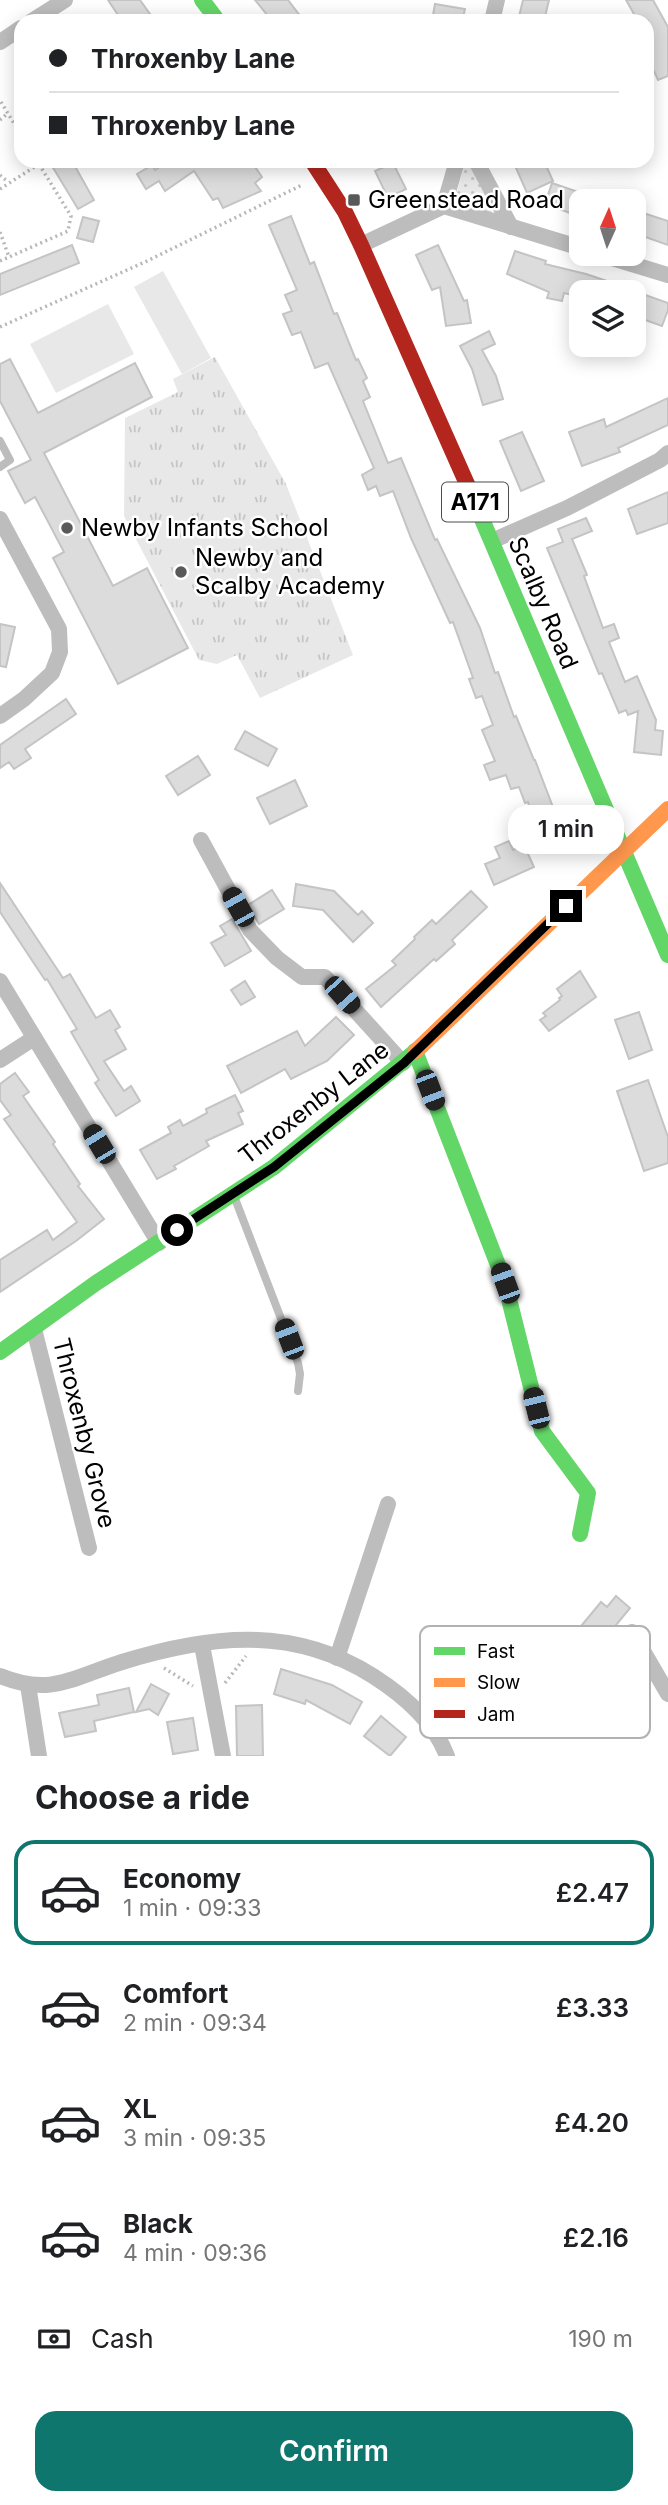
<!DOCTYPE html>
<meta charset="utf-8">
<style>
:root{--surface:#fff;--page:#f6f6f6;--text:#202124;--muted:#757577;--line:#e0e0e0;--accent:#0f766e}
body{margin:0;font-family:Inter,sans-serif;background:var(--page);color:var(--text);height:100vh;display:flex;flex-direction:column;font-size:26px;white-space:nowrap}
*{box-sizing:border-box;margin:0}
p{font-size:23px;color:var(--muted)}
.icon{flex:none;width:38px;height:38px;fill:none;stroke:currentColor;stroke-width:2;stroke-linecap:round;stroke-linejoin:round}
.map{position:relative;height:1756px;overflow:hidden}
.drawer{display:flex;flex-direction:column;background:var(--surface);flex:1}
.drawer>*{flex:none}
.hud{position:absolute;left:14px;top:14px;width:640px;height:154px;border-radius:21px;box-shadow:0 4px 18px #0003;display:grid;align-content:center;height:154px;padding:0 35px;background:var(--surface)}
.needle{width:46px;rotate:3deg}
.fabs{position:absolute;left:569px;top:189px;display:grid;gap:14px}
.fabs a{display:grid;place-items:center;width:77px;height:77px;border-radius:14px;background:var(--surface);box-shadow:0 4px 18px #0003;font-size:35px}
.end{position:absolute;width:32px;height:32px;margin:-16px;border:9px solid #000;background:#fff;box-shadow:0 0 0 4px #fff}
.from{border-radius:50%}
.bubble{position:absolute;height:49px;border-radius:21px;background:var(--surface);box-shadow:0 4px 18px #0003;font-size:23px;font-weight:600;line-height:49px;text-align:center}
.car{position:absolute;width:21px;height:42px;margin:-21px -10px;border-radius:9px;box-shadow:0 0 5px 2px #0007;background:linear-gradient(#222 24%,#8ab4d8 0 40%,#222 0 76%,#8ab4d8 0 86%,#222 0)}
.hud b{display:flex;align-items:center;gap:24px;height:66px;font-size:26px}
.hud b+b{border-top:2px solid var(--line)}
.hud i{width:18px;height:18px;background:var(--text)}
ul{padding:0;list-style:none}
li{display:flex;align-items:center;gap:21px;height:105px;margin:0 14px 10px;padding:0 21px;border:4px solid transparent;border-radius:21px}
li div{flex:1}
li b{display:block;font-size:26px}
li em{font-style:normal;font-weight:600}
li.on{border-color:var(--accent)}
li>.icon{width:63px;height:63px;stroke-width:1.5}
h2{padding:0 35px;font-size:32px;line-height:84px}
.pay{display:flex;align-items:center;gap:18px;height:77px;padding:0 35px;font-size:26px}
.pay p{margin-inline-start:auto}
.cta{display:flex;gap:14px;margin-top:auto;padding:14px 35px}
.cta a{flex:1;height:80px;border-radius:21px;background:var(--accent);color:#fff;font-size:28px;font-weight:600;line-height:80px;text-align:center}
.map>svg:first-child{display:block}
.grass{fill:url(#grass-dots)}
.park{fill:url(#park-tufts)}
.garden{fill:#e8e8e8}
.building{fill:#dcdcdc;stroke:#c4c4c4;stroke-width:2}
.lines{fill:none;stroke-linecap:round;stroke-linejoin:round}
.path{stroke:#b8b8b8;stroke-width:3.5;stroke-dasharray:2 3.5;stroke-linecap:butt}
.lane{stroke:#bdbdbd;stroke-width:8}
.street{stroke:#bdbdbd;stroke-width:16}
.fast{stroke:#63d668;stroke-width:16}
.slow{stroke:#ff974d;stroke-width:16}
.jam{stroke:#b3261e;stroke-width:16}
.route{stroke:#000;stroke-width:9}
.poi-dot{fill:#595959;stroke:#fff;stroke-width:2.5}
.labels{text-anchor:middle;stroke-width:5;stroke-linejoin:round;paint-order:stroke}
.shield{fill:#fff;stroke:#4c4c4c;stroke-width:2}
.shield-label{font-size:23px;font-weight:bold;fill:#000}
.poi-label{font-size:24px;fill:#000;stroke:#fff;text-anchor:start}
.street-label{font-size:24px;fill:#000;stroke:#fff}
.key{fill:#fff;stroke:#b2b2b2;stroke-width:2}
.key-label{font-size:19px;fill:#000}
</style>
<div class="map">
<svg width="668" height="1756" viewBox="0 0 668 1756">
<defs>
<pattern id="grass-dots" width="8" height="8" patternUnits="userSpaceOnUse" patternTransform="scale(1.75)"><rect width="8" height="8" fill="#e8e8e8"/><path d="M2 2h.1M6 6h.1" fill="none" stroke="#c5c5c5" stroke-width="1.8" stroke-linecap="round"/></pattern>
<pattern id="park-tufts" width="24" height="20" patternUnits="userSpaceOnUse" patternTransform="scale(1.75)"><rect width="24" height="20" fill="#e8e8e8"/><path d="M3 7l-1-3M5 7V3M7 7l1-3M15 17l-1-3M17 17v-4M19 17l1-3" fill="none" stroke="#c5c5c5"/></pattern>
</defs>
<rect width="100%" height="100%" fill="#fff"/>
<!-- grass -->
<polygon class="grass" points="469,162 494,207 491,213 455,200 464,166"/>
<!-- park -->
<polygon class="park" points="215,357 286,484 353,655 260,698 237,655 217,664 199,660 124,516 125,418 178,392 173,379"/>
<!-- garden -->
<g class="garden">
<polygon points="163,271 211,358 182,374 134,287"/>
<polygon points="108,304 134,354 56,393 30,344"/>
</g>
<!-- building -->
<g class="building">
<polygon points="108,0 140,0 155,21 122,21"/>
<polygon points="255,0 288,0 304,21 272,21"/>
<polygon points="523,0 549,0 544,21 518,21"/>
<polygon points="626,0 653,0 668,27 668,76 658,80 648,58 648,21 638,21"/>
<polygon points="435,4 465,9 462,21 432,21"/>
<polygon points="49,161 72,161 94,200 78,209"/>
<polygon points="168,161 251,161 262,177 255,183 261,191 223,208 218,198 213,200 194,171 165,191 159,181 146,189 137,174 152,165 155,170"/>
<polygon points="513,161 544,161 553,181 527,193"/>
<polygon points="393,163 406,189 388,198 375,171"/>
<polygon points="552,183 581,193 581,217 545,204"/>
<polygon points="634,210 668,221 668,245 634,233"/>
<polygon points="291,216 310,264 314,262 334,314 337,313 356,360 358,359 367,378 363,381 370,397 363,401 388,463 401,458 435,540 437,539 480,628 495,673 498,672 514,717 516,716 534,760 535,760 556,815 559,815 564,833 539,840 528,802 525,803 519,787 511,789 506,775 490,780 484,765 495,761 482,730 493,725 482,696 476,698 469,679 473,678 453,622 450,623 411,538 393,491 380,496 376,486 368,490 362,475 374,468 328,363 315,368 301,332 292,335 283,314 292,311 285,295 297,290 269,225"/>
<polygon points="83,217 99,221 93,242 77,238"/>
<polygon points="72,245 79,263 0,295 0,274"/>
<polygon points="438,245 464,301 467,300 471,323 446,326 440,287 432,290 416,255"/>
<polygon points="515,251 546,261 545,264 586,274 631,289 631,292 581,292 580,297 564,293 562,301 547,298 549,292 507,274"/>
<polygon points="634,291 668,303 668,310 662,326 634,316"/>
<polygon points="489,331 495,344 482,350 496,376 503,399 483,405 472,369 460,346"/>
<polygon points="10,359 38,413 135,363 152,397 44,453 113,586 147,568 188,648 118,684 53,558 64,552 35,497 25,503 8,471 31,460 0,401 0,364"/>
<polygon points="668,398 668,425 618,448 620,452 582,466 569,432 604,419 606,427"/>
<polygon points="522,432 544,481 521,491 500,441"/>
<polygon points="668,492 668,523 637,534 628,509"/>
<polygon points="586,518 592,531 572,539 587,575 584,576 603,628 614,624 619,638 609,642 625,682 637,676 656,720 655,730 663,731 661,755 634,752 638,711 628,715 626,710 619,713 602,673 599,674 547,548 563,542 558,529"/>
<polygon points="0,624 15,627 6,667 0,666"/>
<polygon points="66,699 76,714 25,749 31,758 14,769 9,762 0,768 0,745"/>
<polygon points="245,731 277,749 268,766 235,749"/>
<polygon points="198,756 210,775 178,795 166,776"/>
<polygon points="295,780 307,806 270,824 257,798"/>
<polygon points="509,841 513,850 524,845 534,867 494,885 485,864 500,858 495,847"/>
<polygon points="0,883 63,978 70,974 96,1018 110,1010 120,1027 115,1030 126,1049 104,1061 124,1091 131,1086 140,1101 116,1116 95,1083 99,1080 71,1032 77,1029 47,979 45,980 0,912"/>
<polygon points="296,884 334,891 358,915 362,911 373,923 353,942 323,910 293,906"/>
<polygon points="272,890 284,909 259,924 248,905"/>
<polygon points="471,891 487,907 452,940 455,944 436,961 434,959 381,1007 366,989 396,965 392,961 415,939 414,937 432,920 436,924"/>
<polygon points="232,919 251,951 225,966 211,943 226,935 220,926"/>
<polygon points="580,971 596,997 549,1031 540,1020 546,1016 543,1013 560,1000 559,998 562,996 557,989"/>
<polygon points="245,981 255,997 241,1005 231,990"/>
<polygon points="639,1012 652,1050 629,1059 615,1020"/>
<polygon points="336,1017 354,1035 327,1061 291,1079 285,1069 241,1093 227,1066 297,1031 305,1046"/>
<polygon points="15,1073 29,1092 23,1096 55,1142 53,1144 80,1184 78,1186 104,1219 76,1241 0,1292 0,1260 47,1230 53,1240 77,1222 4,1119 11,1115 0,1100 0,1084"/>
<polygon points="648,1080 668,1137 668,1163 644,1171 617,1091"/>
<polygon points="235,1095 243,1111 238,1113 243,1124 206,1141 209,1146 174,1166 176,1169 157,1179 140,1150 171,1133 168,1127 180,1120 183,1126 207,1113 206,1109"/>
<polygon points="616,1596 630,1608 602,1642 582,1625 601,1602 607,1607"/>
<polygon points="281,1669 332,1685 362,1702 350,1724 306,1700 305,1704 274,1694"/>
<polygon points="151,1684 169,1694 158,1715 149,1709 136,1712"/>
<polygon points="129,1688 134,1712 94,1721 96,1731 65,1737 59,1713 99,1705 97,1695"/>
<polygon points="262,1705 263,1756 237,1756 236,1706"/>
<polygon points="381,1716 406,1737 390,1756 364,1736"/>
<polygon points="193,1718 198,1750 173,1754 167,1722"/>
</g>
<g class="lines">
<!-- path -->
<g class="path">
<polyline points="1,102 21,135"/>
<polyline points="0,120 8,113"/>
<polyline points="0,175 8,182"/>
<polyline points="0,189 39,164"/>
<polyline points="0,232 9,257"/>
<polyline points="0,261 68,231 71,216 37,161"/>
<polyline points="0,327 145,262 302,185"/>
<polyline points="164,1668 193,1686"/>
<polyline points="225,1683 246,1656"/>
</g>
<!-- lane -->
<g class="lane">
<polyline points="0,441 10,460 0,467"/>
<polyline points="234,1196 298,1363 300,1374 298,1391"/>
</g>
<!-- street -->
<g class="street">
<polyline points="32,21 65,0"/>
<polyline points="492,21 497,0"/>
<polyline points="0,42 21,28"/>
<polyline points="476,161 511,227"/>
<polyline points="444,206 457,161"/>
<polyline points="361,245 444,206 581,248"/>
<polyline points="599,254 668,275"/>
<polyline points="0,519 59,629 60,652 52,673 24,699 0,716"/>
<polyline points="492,541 567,508 660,460 668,453"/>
<polyline points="201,840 250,930 277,958 302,977 325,977 403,1063"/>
<polyline points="0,981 159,1243"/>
<polyline points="0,1060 34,1038"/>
<polyline points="34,1329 89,1548"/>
<polyline points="632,1632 668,1694"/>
<polyline points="202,1645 223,1756"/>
<polyline points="337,1658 388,1504"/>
<path d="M0,1676c51,21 74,1 122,-14 87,-27 170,-37 251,14 30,19 61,46 74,80"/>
<polyline points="28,1685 39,1756"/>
</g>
<!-- fast -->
<g class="fast">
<polyline points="202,0 218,21"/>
<polyline points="467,484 668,955"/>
<polyline points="415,1051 505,1283 542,1431 588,1493 580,1534"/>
<polyline points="0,1352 96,1283 274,1167 416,1051"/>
</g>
<!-- slow -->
<polyline class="slow" points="416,1051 668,809"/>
<!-- jam -->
<polyline class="jam" points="312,161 345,212 361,245 467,484"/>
</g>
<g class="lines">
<!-- route -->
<polyline class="route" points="177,1230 274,1167 404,1063 566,906"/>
</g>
<!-- markers -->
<g class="poi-dot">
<rect x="347" y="193" width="14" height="14" rx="3.5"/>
<circle cx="67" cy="528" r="7"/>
<circle cx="181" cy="572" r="7"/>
</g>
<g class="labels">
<!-- shield labels -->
<rect class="shield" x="442" y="482.5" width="66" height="39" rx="5"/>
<g class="shield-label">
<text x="475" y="510">A171</text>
</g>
<!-- poi labels -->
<g class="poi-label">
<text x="368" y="208">Greenstead Road</text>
<text x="81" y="536">Newby Infants School</text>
<text x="195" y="566">Newby and<tspan x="195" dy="28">Scalby Academy</tspan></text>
</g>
<!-- street labels -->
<g class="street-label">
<text transform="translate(543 603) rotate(67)" y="8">Scalby Road</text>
<text transform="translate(314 1103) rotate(-38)" y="8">Throxenby Lane</text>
<text transform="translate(84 1433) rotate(76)" y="8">Throxenby Grove</text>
</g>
</g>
<!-- legend -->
<rect x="420" y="1626" width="230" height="112" rx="10" class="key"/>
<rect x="434" y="1647" width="31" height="8" fill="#63d668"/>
<rect x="434" y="1678" width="31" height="9" fill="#ff974d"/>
<rect x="434" y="1710" width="31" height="8" fill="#b3261e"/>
<g class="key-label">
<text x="477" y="1658">Fast</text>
<text x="477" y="1689">Slow</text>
<text x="477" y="1721">Jam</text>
</g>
</svg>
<div class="fabs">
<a><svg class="needle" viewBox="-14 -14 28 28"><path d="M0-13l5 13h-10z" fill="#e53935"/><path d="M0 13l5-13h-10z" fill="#757577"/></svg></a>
<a><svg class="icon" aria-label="layers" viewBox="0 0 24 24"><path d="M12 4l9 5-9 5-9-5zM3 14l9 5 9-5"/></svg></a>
</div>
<i class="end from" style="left:177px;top:1230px"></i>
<i class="end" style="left:566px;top:906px"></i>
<div class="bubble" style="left:508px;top:805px;width:116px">1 min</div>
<i class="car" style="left:238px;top:907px;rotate:331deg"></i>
<i class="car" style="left:342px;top:995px;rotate:138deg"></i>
<i class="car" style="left:430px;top:1090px;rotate:159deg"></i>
<i class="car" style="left:99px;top:1144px;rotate:329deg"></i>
<i class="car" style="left:505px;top:1283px;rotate:340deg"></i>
<i class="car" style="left:289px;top:1339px;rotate:339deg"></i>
<i class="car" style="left:536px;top:1408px;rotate:346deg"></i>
<div class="hud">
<b><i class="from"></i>Throxenby Lane</b>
<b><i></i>Throxenby Lane</b>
</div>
</div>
<section class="drawer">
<h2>Choose a ride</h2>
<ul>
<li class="on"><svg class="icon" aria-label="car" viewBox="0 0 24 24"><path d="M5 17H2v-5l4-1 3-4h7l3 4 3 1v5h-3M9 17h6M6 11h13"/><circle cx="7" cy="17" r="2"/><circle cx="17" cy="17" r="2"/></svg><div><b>Economy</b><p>1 min · 09:33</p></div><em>£2.47</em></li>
<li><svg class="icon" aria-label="car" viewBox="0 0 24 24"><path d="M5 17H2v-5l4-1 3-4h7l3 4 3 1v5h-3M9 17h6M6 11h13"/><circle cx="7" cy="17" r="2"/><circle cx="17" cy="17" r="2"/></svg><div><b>Comfort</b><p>2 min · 09:34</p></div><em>£3.33</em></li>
<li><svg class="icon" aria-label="car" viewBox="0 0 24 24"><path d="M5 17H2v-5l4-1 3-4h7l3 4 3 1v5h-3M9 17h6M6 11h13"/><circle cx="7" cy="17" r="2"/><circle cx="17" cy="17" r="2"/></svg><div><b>XL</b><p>3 min · 09:35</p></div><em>£4.20</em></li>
<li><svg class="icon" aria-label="car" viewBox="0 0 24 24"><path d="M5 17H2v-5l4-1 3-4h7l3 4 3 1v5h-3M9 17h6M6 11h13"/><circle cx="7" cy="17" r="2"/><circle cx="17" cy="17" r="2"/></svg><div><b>Black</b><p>4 min · 09:36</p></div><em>£2.16</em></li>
</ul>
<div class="pay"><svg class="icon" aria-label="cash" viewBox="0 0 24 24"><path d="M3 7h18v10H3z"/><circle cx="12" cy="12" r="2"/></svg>Cash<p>190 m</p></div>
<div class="cta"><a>Confirm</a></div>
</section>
